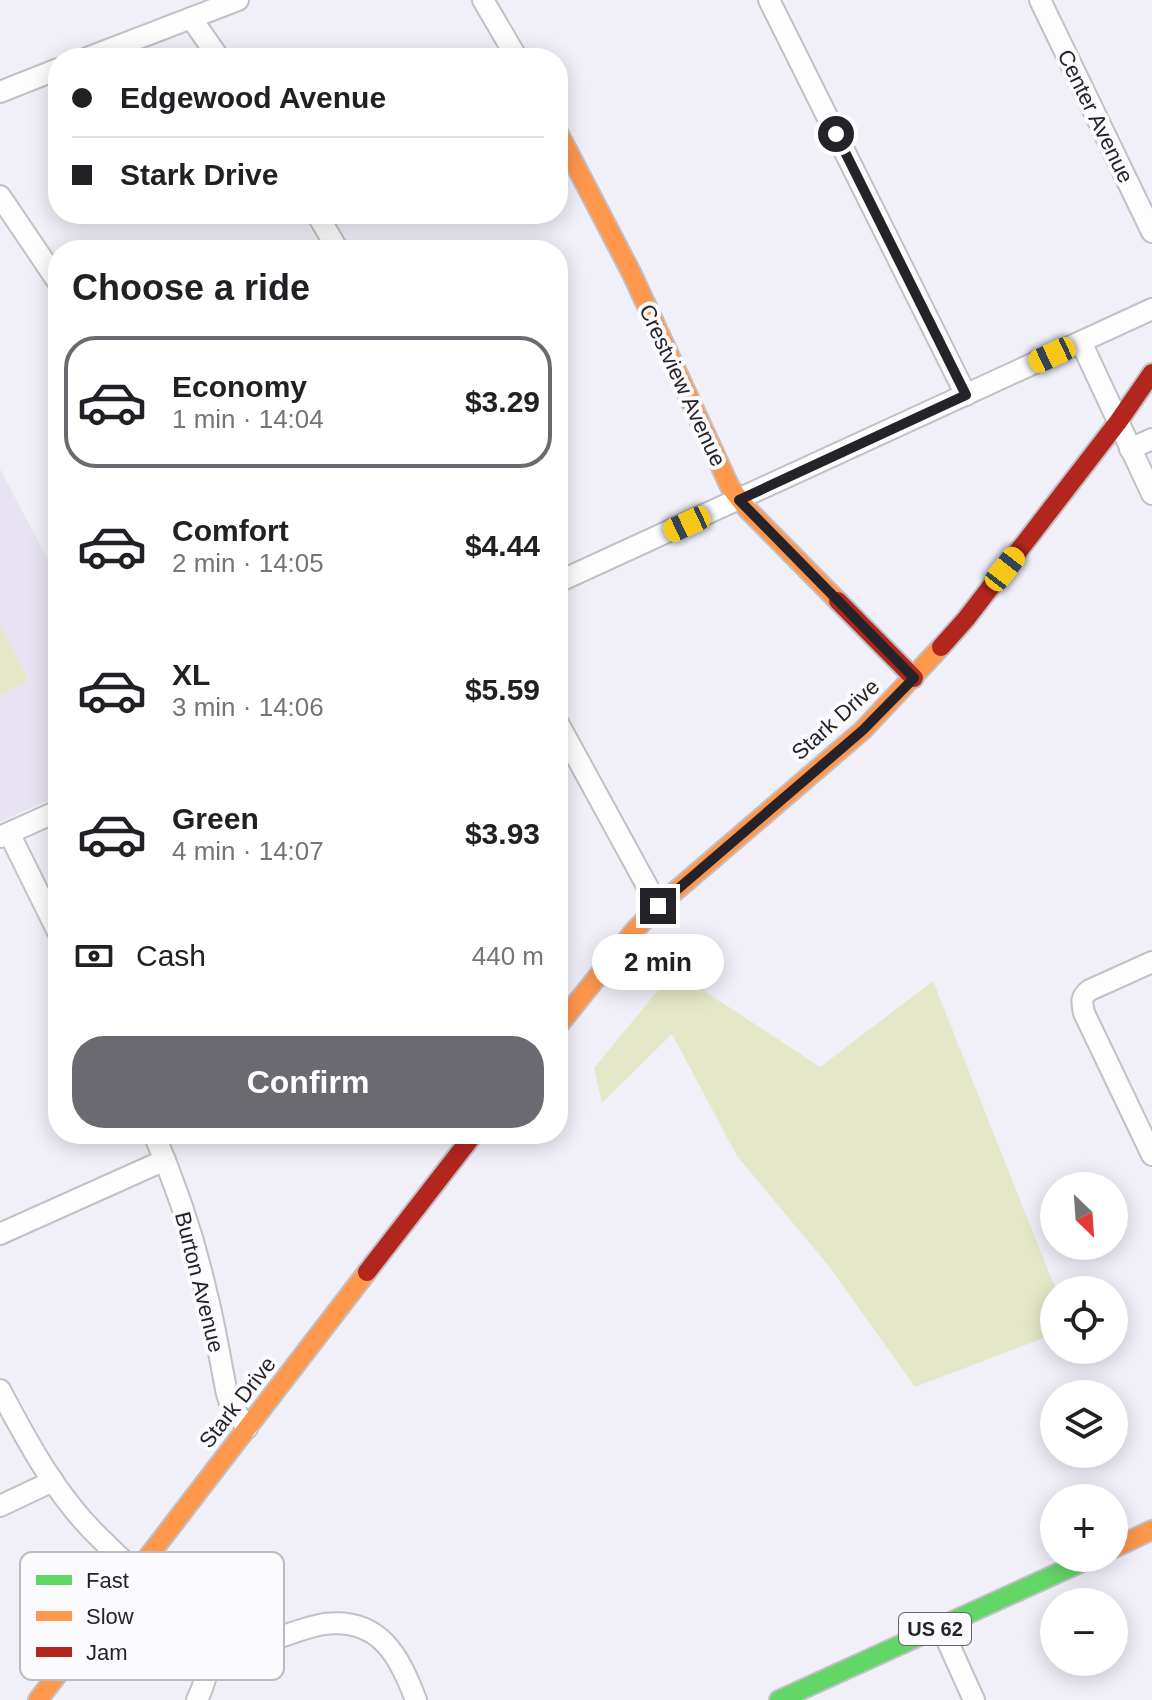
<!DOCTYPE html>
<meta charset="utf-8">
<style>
:root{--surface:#fff;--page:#f2f2f2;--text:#202124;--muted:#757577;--line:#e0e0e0;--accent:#6c6a71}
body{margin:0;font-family:Helvetica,sans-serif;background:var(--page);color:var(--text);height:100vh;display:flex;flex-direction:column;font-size:30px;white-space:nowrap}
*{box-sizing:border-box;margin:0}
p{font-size:26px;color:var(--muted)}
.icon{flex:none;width:44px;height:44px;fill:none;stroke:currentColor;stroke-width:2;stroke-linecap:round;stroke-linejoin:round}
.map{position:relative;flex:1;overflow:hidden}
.sheet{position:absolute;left:48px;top:240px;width:520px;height:904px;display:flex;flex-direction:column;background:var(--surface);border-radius:32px;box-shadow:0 4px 20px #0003}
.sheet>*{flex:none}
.guide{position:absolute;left:48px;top:48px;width:520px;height:176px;border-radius:32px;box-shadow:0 4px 20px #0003;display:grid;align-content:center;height:176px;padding:0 24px;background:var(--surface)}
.needle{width:52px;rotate:155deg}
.buttons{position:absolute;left:1040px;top:1172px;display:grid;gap:16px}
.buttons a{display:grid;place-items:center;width:88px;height:88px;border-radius:50%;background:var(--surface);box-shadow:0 4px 20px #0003;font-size:40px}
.end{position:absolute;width:36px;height:36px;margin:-18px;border:10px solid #252329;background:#fff;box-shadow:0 0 0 4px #fff}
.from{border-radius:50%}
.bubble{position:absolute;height:56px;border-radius:28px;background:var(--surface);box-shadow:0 4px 20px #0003;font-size:26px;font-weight:800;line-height:56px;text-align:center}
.car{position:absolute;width:24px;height:48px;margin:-24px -12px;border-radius:10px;box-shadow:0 0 6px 2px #0007;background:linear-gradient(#f5c518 24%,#345 0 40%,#f5c518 0 76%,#345 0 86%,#f5c518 0)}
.guide b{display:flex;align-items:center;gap:28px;height:76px;font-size:30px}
.guide b+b{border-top:2px solid var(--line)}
.guide i{width:20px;height:20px;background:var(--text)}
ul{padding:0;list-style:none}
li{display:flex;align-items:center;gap:24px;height:132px;margin:0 16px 12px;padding:0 8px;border:4px solid transparent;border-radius:32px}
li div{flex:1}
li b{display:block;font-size:30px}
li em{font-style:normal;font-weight:800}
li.on{border-color:var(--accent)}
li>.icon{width:72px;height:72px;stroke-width:1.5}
h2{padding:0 24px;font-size:36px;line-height:96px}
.pay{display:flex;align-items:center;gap:20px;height:88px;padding:0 24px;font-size:30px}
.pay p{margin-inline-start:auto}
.button{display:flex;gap:16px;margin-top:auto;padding:16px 24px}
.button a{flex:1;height:92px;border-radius:32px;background:var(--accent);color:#fff;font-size:32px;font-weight:800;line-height:92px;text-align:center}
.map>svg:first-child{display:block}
.education{fill:#e8e3f2}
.green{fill:#e5e8c8}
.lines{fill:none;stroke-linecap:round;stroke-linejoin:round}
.street-casing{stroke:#c1c0c6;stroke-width:24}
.fast-casing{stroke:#c1c0c6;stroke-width:22}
.slow-casing{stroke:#c1c0c6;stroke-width:22}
.jam-casing{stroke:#c1c0c6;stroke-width:22}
.street{stroke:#fdfdfe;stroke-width:20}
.fast{stroke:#63d668;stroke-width:18}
.slow{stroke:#ff974d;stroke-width:18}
.jam{stroke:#b3261e;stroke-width:18}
.route{stroke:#252329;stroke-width:10}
.labels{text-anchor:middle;stroke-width:8;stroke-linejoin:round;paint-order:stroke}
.shield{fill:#fbfbfe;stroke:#656469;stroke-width:2}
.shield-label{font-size:20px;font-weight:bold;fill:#252329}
.street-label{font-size:22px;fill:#252329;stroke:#fbfbfe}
.key{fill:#fbfbfe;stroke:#bbbabe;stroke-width:2}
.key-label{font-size:22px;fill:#252329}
</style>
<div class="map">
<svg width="1152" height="1700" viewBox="0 0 1152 1700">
<rect width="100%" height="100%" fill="#f1eff8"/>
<!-- education -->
<polygon class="education" points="0,469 58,579 58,796 0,822"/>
<!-- green -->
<g class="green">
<polygon points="0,624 29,681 0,695"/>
<polygon points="674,971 820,1067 933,981 1056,1290 1054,1290 1054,1334 915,1387 828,1265 737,1156 672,1034 602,1103 594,1068"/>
</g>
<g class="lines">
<!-- street casing -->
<g class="street-casing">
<g id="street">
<polyline points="483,0 517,58"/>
<polyline points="769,0 966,395"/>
<polyline points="1040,0 1152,232"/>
<polyline points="191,18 219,58"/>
<polyline points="87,58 238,0"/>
<polyline points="0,92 58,69"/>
<polyline points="0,196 58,282"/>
<polyline points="317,214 338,250"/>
<polyline points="1081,342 1152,494"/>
<polyline points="1130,449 1152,439"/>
<polyline points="558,582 1152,309"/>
<polyline points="558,723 658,906"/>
<polyline points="9,833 58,932"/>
<polyline points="0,837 58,811"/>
<path d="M1152,962l-62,28c-10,7 -8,12 -6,23l68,142"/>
<path d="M154,1134c22,51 40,104 52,157 9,34 14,69 21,103l3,9 17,25"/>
<polyline points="0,1234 165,1160"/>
<path d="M0,1390c28,53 58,109 103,151 11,11 23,23 36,33 20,15 47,29 60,51 15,25 10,50 -2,75"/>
<polyline points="0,1506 53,1481"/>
<polyline points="941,1627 974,1700"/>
<path d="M208,1650c21,-2 42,-5 62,-10 18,-5 36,-13 54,-16 56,-7 75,32 92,76"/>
</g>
</g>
<!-- fast casing -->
<g class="fast-casing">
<polyline id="fast" points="779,1700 1091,1558"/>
</g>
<!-- slow casing -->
<g class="slow-casing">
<g id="slow">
<polyline points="558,132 632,274 730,487 748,510 838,601"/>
<polyline points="558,1026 635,930 658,906 863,730 941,647"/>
<polyline points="1114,1548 1152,1530"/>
<polyline points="38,1700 367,1272"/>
</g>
</g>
<!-- jam casing -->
<g class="jam-casing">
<g id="jam">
<polyline points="838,601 914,678"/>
<polyline points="941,647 966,619 1118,422 1152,373"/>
<polyline points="367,1272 474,1134"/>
</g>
</g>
<!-- street -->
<use href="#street" class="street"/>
<!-- fast -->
<use href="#fast" class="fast"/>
<!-- slow -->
<use href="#slow" class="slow"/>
<!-- jam -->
<use href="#jam" class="jam"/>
</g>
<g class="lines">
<!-- route -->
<polyline class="route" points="658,906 863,730 914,678 739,500 966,395 836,134"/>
</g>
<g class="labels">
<!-- shield labels -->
<rect class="shield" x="899" y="1613" width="72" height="32" rx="6"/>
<g class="shield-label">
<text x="935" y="1636">US 62</text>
</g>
<!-- street labels -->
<g class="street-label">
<text transform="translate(1096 116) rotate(64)" y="8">Center Avenue</text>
<text transform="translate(683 385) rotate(65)" y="8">Crestview Avenue</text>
<text transform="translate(835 719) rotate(-42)" y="8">Stark Drive</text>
<text transform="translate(200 1282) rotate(76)" y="8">Burton Avenue</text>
<text transform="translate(237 1402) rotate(-52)" y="8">Stark Drive</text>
</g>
</g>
<!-- legend -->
<rect x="20" y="1552" width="264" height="128" rx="12" class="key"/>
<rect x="36" y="1575" width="36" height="10" fill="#63d668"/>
<rect x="36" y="1611" width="36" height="10" fill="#ff974d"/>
<rect x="36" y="1647" width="36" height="10" fill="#b3261e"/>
<g class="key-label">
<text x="86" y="1588">Fast</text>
<text x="86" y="1624">Slow</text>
<text x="86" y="1660">Jam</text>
</g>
</svg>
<div class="buttons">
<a><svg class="needle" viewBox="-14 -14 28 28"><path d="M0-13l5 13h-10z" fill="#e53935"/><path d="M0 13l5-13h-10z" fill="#757577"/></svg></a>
<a><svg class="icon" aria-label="locate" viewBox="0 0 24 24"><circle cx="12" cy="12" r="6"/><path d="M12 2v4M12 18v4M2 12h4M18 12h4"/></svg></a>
<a><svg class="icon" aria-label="layers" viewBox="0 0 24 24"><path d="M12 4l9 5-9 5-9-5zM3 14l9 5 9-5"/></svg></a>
<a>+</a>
<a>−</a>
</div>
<i class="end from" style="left:836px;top:134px"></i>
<i class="end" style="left:658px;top:906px"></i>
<div class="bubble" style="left:592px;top:934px;width:132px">2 min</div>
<i class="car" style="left:1052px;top:355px;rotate:245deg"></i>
<i class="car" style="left:687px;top:524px;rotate:245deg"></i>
<i class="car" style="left:1005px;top:569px;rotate:38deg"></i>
<div class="guide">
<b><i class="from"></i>Edgewood Avenue</b>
<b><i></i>Stark Drive</b>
</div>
<section class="sheet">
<h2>Choose a ride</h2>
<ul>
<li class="on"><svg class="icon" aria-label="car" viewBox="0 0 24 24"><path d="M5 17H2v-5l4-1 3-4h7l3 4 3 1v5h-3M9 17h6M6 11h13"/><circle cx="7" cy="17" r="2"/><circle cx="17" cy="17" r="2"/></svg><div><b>Economy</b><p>1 min · 14:04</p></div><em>$3.29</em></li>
<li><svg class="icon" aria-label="car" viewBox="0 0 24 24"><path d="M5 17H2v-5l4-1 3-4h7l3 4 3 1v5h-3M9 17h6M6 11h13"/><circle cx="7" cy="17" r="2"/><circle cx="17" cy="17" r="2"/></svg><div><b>Comfort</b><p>2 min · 14:05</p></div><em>$4.44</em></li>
<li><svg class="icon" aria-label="car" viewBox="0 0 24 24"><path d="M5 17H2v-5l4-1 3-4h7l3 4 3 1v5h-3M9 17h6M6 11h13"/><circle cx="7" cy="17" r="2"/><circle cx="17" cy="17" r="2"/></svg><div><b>XL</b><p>3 min · 14:06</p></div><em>$5.59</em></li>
<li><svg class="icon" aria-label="car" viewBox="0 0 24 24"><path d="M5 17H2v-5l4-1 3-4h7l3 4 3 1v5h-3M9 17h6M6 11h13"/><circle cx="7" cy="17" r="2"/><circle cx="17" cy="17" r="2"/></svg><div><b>Green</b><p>4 min · 14:07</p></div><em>$3.93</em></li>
</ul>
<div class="pay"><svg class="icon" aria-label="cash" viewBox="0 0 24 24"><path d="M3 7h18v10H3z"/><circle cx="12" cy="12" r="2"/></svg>Cash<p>440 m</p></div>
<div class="button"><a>Confirm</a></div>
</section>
</div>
